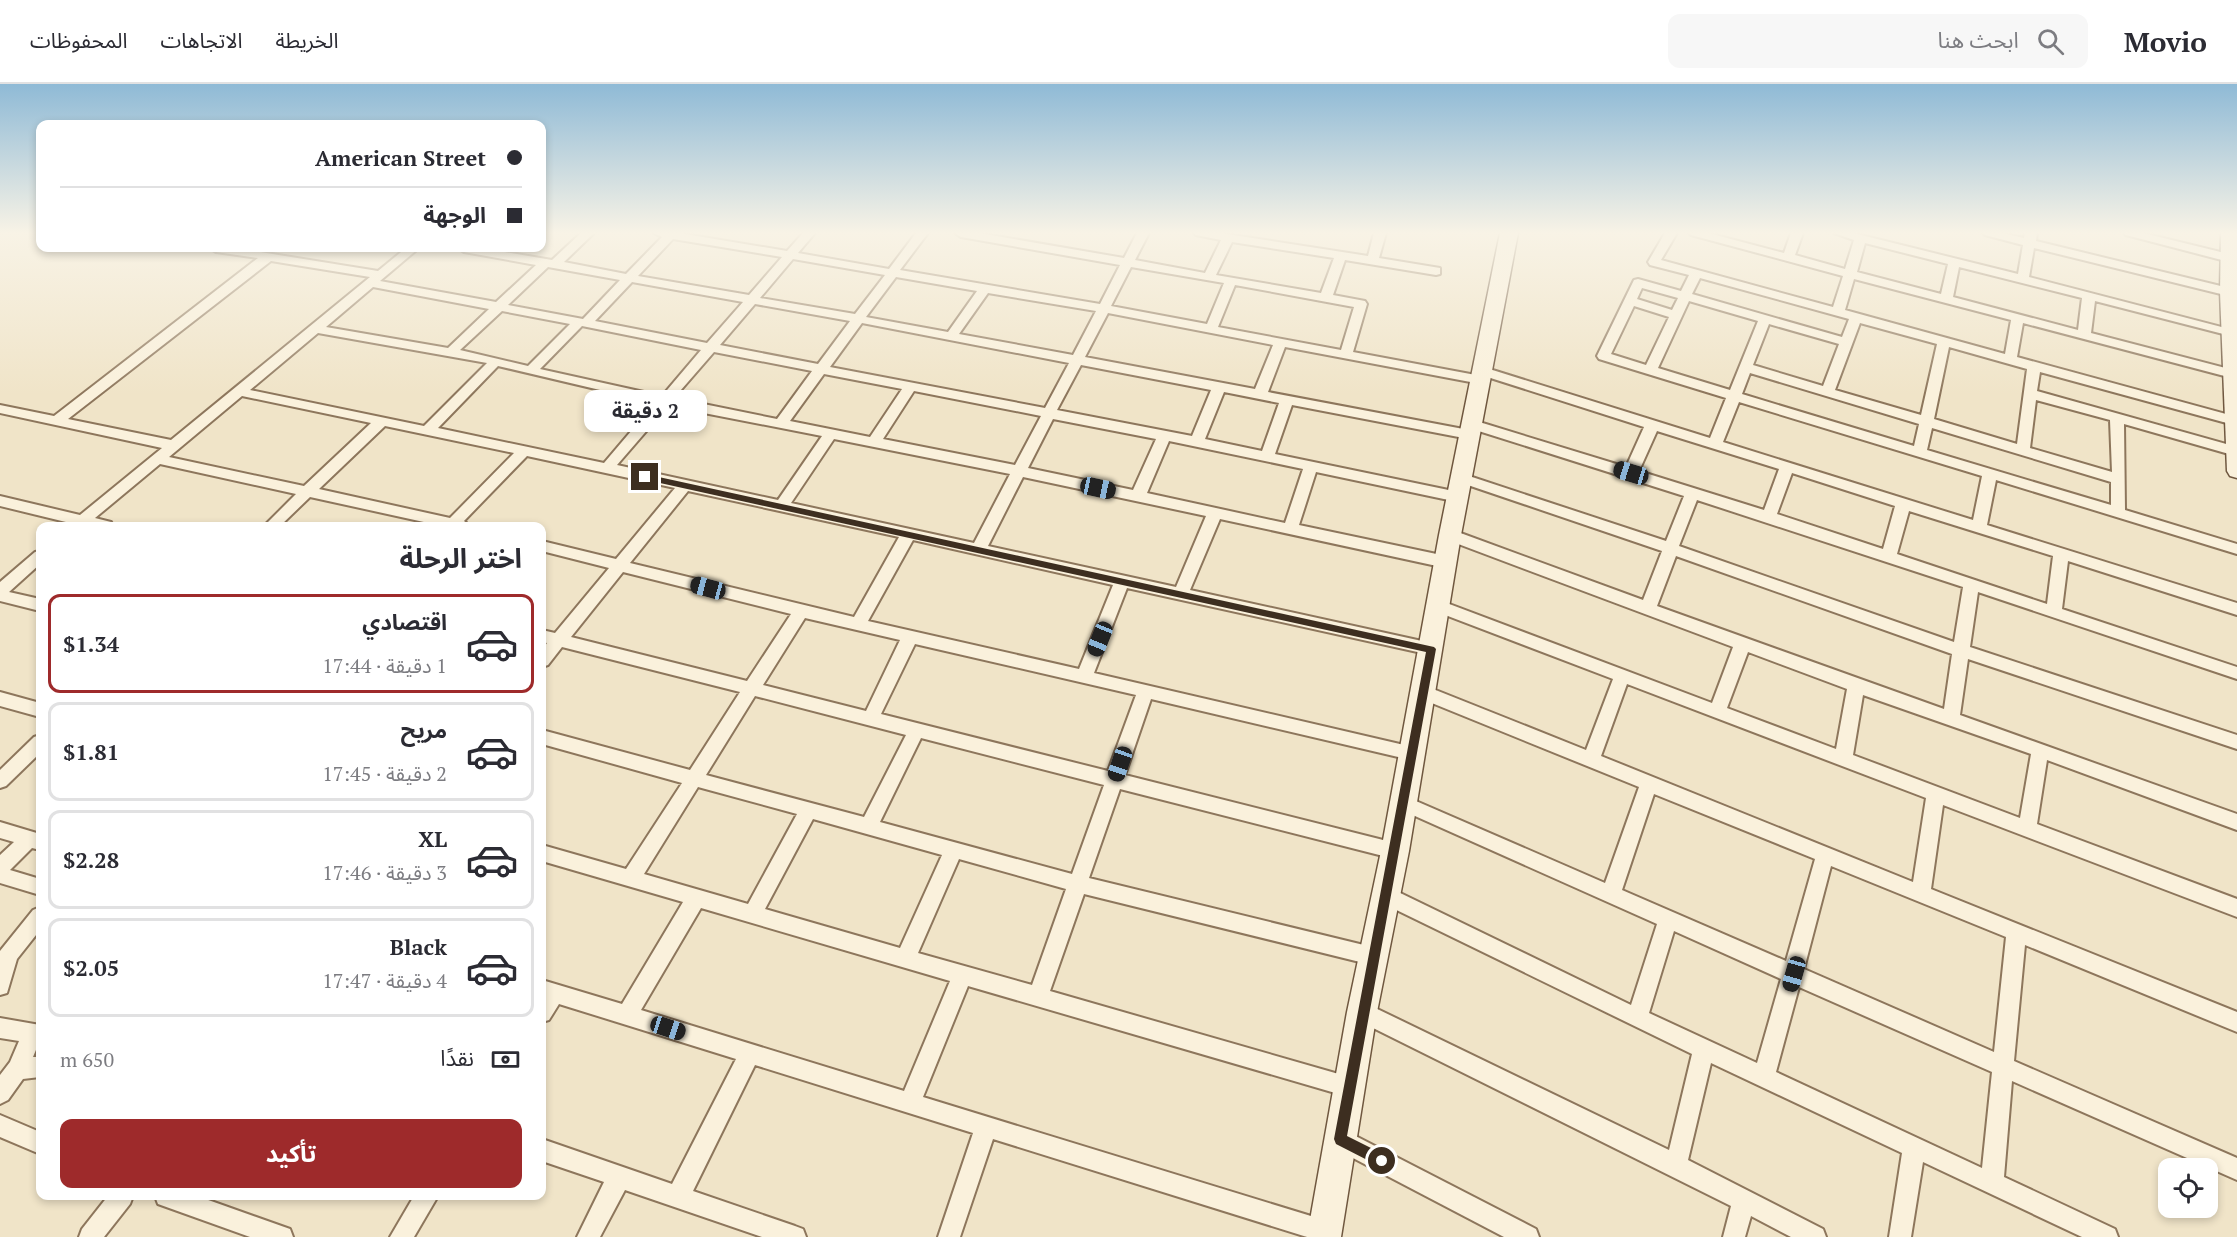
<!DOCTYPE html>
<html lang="ar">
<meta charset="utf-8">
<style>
:root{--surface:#fff;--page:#f7f7f7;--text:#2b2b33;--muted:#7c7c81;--line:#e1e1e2;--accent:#9e2a2b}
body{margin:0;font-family:"PT Serif","Noto Sans Arabic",serif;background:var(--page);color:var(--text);direction:rtl;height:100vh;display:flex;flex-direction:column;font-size:22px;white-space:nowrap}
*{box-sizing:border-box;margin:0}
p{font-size:20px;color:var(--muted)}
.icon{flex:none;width:33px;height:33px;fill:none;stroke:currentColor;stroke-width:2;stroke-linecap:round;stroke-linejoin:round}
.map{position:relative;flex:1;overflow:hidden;direction:ltr}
.panel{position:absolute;left:36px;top:438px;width:510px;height:678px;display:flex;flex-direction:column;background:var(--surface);border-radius:12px;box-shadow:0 3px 9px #0003;direction:rtl}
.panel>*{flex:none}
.top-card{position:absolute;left:36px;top:36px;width:510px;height:132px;border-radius:12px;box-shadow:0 3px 9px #0003;direction:rtl;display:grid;align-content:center;height:132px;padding:0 24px;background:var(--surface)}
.fabs{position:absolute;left:2158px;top:1074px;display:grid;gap:12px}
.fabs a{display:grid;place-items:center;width:60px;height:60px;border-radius:12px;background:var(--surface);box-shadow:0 3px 9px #0003;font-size:30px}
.end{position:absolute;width:27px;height:27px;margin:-14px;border:8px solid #3d2e20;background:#fff;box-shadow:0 0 0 3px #fff}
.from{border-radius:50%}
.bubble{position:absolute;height:42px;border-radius:12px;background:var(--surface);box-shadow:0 3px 9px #0003;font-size:20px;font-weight:700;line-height:42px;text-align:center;direction:rtl}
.car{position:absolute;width:18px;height:36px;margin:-18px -9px;border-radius:8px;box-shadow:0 0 4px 2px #0007;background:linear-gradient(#222 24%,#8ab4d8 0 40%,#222 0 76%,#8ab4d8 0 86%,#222 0)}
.top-card b{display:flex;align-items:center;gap:21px;height:57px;font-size:22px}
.top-card b+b{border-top:2px solid var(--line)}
.top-card i{width:15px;height:15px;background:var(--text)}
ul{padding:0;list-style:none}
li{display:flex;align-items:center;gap:18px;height:99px;margin:0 12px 9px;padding:0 12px;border:3px solid var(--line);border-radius:12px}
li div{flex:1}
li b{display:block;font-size:22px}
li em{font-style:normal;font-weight:700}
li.on{border-color:var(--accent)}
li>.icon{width:54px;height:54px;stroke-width:1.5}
h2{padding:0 24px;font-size:27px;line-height:72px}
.pay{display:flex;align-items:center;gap:15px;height:66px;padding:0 24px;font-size:22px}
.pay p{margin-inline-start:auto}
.cta{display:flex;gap:12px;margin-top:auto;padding:12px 24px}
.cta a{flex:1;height:69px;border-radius:12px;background:var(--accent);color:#fff;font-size:24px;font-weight:700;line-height:69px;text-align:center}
header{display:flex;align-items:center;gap:36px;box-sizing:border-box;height:84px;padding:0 30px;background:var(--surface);border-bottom:2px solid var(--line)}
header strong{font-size:28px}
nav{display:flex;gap:33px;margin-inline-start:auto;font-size:21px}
.search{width:420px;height:54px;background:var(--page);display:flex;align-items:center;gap:15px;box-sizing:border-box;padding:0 21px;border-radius:12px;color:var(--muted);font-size:22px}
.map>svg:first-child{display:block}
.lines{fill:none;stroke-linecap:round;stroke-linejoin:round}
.street-casing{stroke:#8d765c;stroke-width:4}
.secondary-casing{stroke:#6f573f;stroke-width:3}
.street{fill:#faf1dc;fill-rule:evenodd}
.secondary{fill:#faf1dc;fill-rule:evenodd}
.route{fill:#3d2e20}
</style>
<header>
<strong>Movio</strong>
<div class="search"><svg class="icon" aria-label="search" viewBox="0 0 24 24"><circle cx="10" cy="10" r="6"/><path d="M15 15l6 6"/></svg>ابحث هنا</div>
<nav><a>الخريطة</a><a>الاتجاهات</a><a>المحفوظات</a></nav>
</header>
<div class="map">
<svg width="2237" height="1153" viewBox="0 0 2237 1153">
<rect width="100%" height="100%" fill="#f0e4c8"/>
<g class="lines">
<!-- street casing -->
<g class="street-casing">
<g id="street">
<path d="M581,149h13l-30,29 62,12 36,-37 -8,-4h25l108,18 16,-18h12l-17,20 91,16 27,-36h12l-28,37 200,34 20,-39 -159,-28 -6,-4h24l145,25 13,-25h12l-14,27 70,13 16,-33 -25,-5 -2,-2h26l148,23 6,-23h12l-7,25 61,10v6l-4,1 -91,-15 -12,35 32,6 2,3 -14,48 128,24 7,4 -2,3 -5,1 -196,-37 -17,45 206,39 2,3 -7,5 -177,-34 -17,49 188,39 2,4 -7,5 -142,-30 -17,53 147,31 5,2 3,4 -3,4 -5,2 -226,-49 -30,71 241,53 6,2 2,4 -2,4 -6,2 -304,-67 -33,85 323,75 3,5 -3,5 -6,2 -260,-61 -26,76 270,68 7,2 2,6 -2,6 -7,2 -275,-70 -31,89 283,69 7,3 3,6 -3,6 -7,3 -288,-71 -34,97 299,86 8,3 3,7 -3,7 -8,3 -381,-111 -45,111 401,123 8,3 3,8 -2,6h-26l-314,-98 -33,98h-22l35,-104 -218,-68 -62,126 102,35 8,3 3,8h-44l-137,-47 -25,47h-23l27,-55 -62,-21v-22l130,45 64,-125 -177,-55 -10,16 -7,2v-42l80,24 61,-102 -141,-41v-16l84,24 56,-86 -140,-39v-14l148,40 50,-78 -178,-45 -14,18 -6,2v-17l5,-7 -5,-1v-12l13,3 54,-65 -67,-17v-10l74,18 59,-71 -148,-32 -63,65 6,5h-28l-132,-29 -30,29h-16l32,-32 -136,-30 -65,54 16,4 2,4h-44l1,-3 -70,-17v-10l80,19 82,-67 -162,-35v-8l54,11 204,-158 -42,-6 -6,-4h25l143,23 28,-23h13l-39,33 116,21 40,-37 -72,-13 -6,-4h23l71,12zM673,155l109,18 -33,38 -111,-19zM1232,158l102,16 -13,35 -105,-18zM793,175l92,16 -30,39 -95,-16zM271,177l99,16 -199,163 -103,-21zM548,183l72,13 -37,39 -75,-14zM1131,183l93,16 -17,41 -96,-18zM896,193l81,14 -29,41 -82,-15zM632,198l111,20 -36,41 -112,-22zM1235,201l119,22 -13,43 -123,-23zM373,203l116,22 -41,39 -122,-21zM988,209l108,18 -23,44 -114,-21zM755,220l95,17 -32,43 -98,-19zM502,227l68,13 -42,42 -68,-16zM1108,229l165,32 -18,44 -170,-32zM862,239l207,40 -24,45 -215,-41zM582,242l119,24 -39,46 -122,-27zM318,249l169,30 -63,63 -174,-36zM714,268l98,19 -35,48 -103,-21zM1081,281l130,25 -19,46 -135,-26zM498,282l157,37 -51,60 -166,-35zM824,290l78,15 -32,48 -80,-16zM914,307l127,25 -26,49 -132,-26zM1224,308l55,11 -17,48 -57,-12zM242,312l129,27 -67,63 -135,-29zM668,322l154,30 -44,64 -161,-35zM1053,335l103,20 -23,51 -105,-22zM385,342l129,27 -64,65 -131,-29zM834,355l176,35 -36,69 -183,-40zM1169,357l134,28 -18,54 -138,-30zM1023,393l183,39 -30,71 -188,-41zM688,407l211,46 -45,80 -224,-54zM913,456l200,45 -34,84 -211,-48zM623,488l168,42 -44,67 -176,-44zM805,534l95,22 -34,71 -103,-26zM915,560l221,51 -28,76 -227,-57zM755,612l151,39 -42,82 -158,-42zM921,654l183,47 -32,89 -192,-52zM698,703l99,27 -49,90 -104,-30zM813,735l129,36 -42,93 -135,-39zM959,775l107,30 -34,96 -114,-32zM701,824l249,73 -46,110 -263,-81z"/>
<path d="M1665,149h12l-16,27 172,47 10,-31 -152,-41 -2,-2h19l76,20 7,-20h12l-8,22 50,14 9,-29 -20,-7h19l165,41 5,-29 -38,-10 -2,-2h19l22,5 1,-5h12l-1,8 197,48 2,3 -6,4 -195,-48 -5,29 208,54 -1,4 -5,1 -136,-35 -4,32 146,38v5l-5,2 -209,-55 -6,34 220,60v8h-3l-194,-53 -3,19 200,56 -1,9 -112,-32 1,86 112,34v10l-241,-74 -9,45 250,78v12l-169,-54 -6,48 175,58v12l-259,-87 -8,55 267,88v14l-269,-90 -8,56 277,99v16l-190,-70 -10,64 200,75v18l-294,-112 -12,84 306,123v20l-212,-87 -11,116 223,97v22l-225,-99 -8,96 111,52 3,8h-36l-159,-75 -12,75h-22l13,-84 -191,-90 -23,97 135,69 3,8h-35l-40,-21 -6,21h-22l8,-31 -376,-187 -3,-7 3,-7 7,-3 7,3 300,145 23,-96 -314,-153 -3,-6 3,-6 7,-2 7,2 239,116 26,-81 -260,-116 -3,-5 3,-5 6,-3 6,3 196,85 34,-96 -222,-90 -2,-5 2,-5 6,-2 163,65 27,-71 -181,-69 -2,-4 2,-4h12l268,101 21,-56 -288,-108 -3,-4 8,-5 5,1 188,69 19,-49 -206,-70 -2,-3 7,-5 5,2 200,66 18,-45 -218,-69 -2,-3 2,-3h10l150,46 18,-40 -166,-53 -2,-3 7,-4 227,71 16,-40 -127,-39 -2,-3 37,-76 4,-1 43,12 8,-16 -39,-10 -2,-3zM1865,159l83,21 -7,30 -84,-22zM1959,183l123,31 -4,32 -125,-33zM1700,194l149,41 -7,18 -150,-43zM1854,195l157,41 -6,34 -160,-44zM1642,204l36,10 -6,12 -35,-11zM1689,217l69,20 -28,69 -72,-22zM1634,222l35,11 -23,48 -35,-11zM1860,239l77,21 -16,71 -86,-25zM1769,240l70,20 -16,42 -70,-21zM1949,263l78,22 -10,75 -83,-25zM1750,289l169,51 -5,22 -172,-52zM2036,316l74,20 2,52 -82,-24zM1739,318l243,74 -9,44 -250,-78zM1932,344l179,54v23l-184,-55zM1657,347l122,38 -15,41 -125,-39zM1792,389l103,33 -12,43 -106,-35zM1697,416l266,87 -9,55 -275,-96zM1909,427l144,45 -6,48 -150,-50zM1676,472l276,98 -8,55 -287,-103zM1748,568l99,37 -11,60 -109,-41zM1627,600l299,114 -13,84 -312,-126zM1863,611l168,59 -11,64 -167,-63zM1654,710l161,65 -29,102 -164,-71zM1831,782l175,71 -12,115 -190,-83zM1674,847l107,48 -24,84 -108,-50zM1799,903l193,85 -10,96 -206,-96z"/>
<polygon points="2124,149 2143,149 2237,172 2237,180 2126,151"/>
<polygon points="40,467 40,480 9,508 40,515 40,527 0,517 0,498 35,468"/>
<polygon points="0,608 40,619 40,633 0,622"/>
<polygon points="40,651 40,669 6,702 0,704 0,686 34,653"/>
<polygon points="0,738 40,750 40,766 32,764 10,786 40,795 40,811 0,799 0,771 14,758 0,754"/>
<polygon points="40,823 40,846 17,875 7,909 0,911 0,867 33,826"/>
<polygon points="0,934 40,941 40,961 38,961 33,973 40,973 40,993 23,995 8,1016 0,1020 0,991 10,978 19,957 0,954"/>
<polygon points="0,1031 40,1048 40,1070 0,1053"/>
<polygon points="1340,1044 1536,1145 1539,1153 1504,1153 1332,1063 1329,1055 1332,1047"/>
<polygon points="108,1112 133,1112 130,1120 104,1153 79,1153 82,1145"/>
<polygon points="155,1112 197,1112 290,1145 293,1153 250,1153 158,1120"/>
<polygon points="414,1112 438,1112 414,1153 390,1153"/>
</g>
</g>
<!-- secondary casing -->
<g class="secondary-casing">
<g id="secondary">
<polygon points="1500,149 1518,149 1461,451 1409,767 1377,928 1341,1153 1307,1153 1347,928 1381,767 1439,451"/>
<polygon points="2221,149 2237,149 2237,394 2230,392 2227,387 2220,208"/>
</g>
</g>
<!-- street -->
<use href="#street" class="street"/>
<!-- secondary -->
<use href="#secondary" class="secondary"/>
</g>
<!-- sky -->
<linearGradient id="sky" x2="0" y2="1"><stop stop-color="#8fbad6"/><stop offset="0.48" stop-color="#f8f3e6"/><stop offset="1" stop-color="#f8f3e6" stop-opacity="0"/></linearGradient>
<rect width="2237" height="310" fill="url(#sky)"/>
<!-- route -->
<polygon class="route" points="645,390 1434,563 1436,565 1347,1052 1387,1072 1388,1077 1387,1081 1382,1083 1377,1081 1336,1060 1334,1055 1426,568 642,395 642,391"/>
</svg>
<div class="fabs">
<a><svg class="icon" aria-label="locate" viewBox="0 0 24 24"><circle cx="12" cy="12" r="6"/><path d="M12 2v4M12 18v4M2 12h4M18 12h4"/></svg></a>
</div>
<i class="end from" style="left:1382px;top:1077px"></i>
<i class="end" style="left:645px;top:393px"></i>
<div class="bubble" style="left:584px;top:306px;width:123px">2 دقيقة</div>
<i class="car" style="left:1631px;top:389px;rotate:287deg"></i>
<i class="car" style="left:1098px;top:404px;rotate:102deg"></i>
<i class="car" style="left:708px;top:504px;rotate:285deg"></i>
<i class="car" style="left:1100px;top:555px;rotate:202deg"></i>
<i class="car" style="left:1120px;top:680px;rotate:199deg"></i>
<i class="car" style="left:1794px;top:890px;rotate:196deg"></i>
<i class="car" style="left:668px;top:944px;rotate:108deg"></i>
<div class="top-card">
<b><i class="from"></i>American Street</b>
<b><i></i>الوجهة</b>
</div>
<section class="panel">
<h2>اختر الرحلة</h2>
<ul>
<li class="on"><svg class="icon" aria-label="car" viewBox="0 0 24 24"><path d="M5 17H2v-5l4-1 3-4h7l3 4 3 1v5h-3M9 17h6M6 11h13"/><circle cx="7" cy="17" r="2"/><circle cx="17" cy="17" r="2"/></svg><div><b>اقتصادي</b><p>1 دقيقة · 17:44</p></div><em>$1.34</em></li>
<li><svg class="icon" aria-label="car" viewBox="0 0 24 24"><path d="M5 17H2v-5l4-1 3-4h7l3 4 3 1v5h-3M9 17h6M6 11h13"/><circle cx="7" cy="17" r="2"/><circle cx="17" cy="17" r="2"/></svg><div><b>مريح</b><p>2 دقيقة · 17:45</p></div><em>$1.81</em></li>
<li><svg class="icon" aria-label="car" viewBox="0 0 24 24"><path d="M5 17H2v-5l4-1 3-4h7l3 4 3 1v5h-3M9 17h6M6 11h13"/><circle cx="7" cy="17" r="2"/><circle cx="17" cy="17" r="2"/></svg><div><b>XL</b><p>3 دقيقة · 17:46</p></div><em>$2.28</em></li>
<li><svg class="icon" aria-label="car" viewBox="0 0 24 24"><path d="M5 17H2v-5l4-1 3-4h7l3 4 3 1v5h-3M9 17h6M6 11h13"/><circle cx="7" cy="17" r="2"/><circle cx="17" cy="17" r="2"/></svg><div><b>Black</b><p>4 دقيقة · 17:47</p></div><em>$2.05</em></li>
</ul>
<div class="pay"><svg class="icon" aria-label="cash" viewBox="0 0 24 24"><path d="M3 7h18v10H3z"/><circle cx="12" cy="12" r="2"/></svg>نقدًا<p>650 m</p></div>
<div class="cta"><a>تأكيد</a></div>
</section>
</div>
